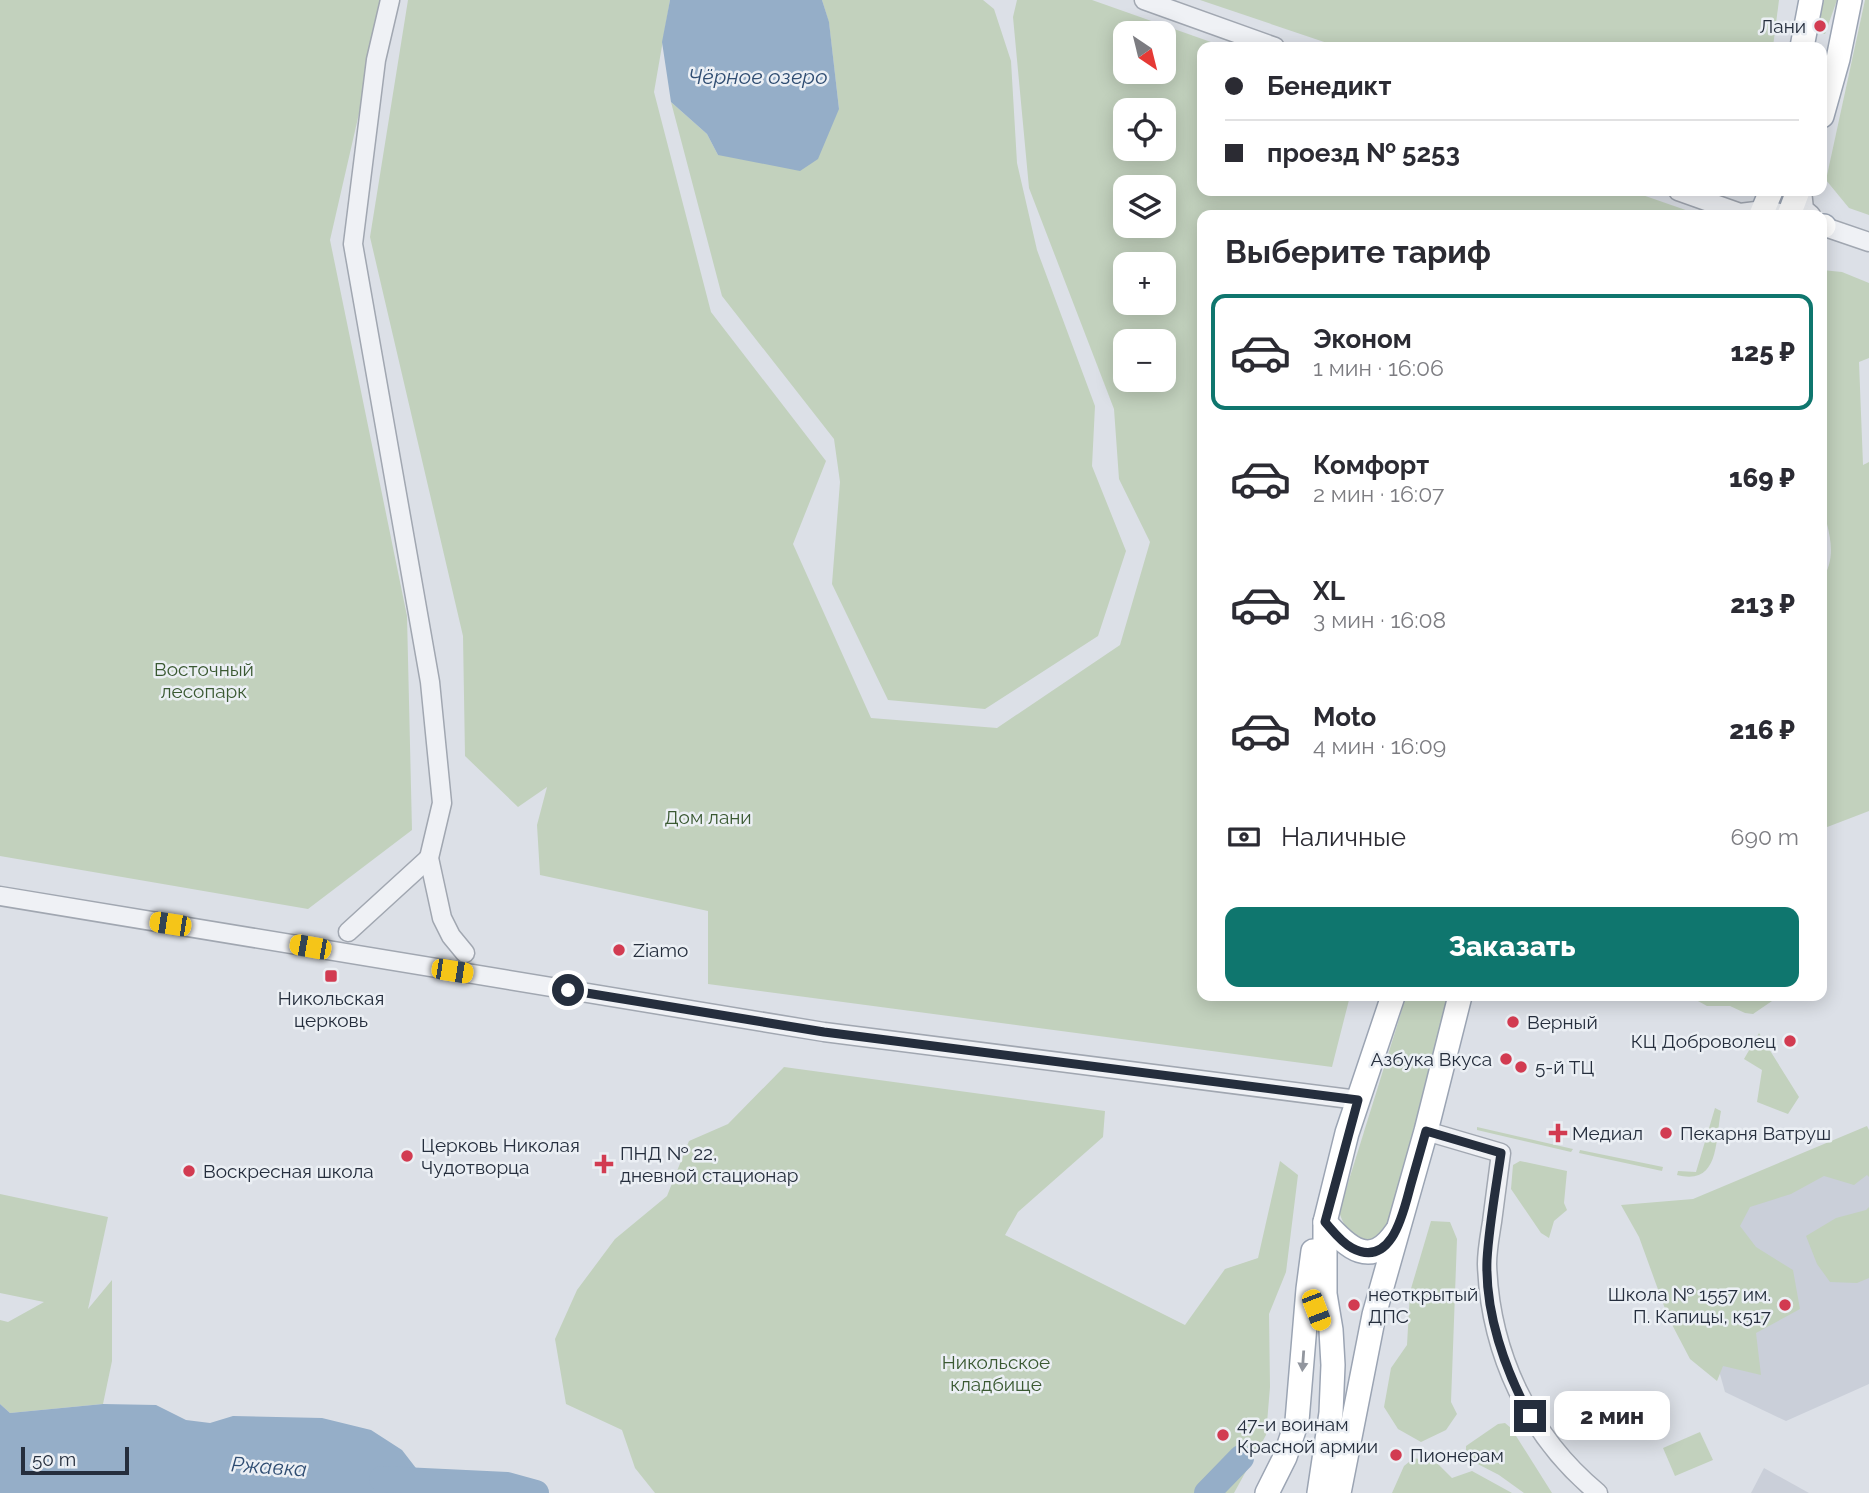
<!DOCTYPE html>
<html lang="ru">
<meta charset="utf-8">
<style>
:root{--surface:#fff;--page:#f7f7f7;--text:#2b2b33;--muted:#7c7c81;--line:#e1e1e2;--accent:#0f766e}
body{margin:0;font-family:Raleway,sans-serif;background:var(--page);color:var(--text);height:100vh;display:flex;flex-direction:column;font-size:26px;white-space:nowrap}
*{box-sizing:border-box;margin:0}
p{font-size:23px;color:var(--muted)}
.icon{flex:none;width:38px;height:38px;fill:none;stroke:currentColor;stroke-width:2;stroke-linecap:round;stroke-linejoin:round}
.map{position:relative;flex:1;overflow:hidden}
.details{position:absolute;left:1197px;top:210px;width:630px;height:791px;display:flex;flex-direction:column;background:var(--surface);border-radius:14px;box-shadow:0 4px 18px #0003}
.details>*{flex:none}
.hud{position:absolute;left:1197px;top:42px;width:630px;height:154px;border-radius:14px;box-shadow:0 4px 18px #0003;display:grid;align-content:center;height:154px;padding:0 28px;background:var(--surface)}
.needle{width:46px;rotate:145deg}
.buttons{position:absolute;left:1113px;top:21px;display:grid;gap:14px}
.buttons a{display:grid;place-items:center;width:63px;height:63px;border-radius:14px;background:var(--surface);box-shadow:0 4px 18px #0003;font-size:35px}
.scale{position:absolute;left:21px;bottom:18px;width:108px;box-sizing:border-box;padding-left:7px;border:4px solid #252e3d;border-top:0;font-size:19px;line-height:24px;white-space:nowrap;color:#252e3d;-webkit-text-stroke:5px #ebeff4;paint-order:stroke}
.end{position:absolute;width:32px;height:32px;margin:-16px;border:9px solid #252e3d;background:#fff;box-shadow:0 0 0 4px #fff}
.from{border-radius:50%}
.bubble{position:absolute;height:49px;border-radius:14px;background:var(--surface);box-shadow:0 4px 18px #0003;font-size:23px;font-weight:800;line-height:49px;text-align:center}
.car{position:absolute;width:21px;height:42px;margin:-21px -10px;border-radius:9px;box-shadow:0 0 5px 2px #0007;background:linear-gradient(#f5c518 24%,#345 0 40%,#f5c518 0 76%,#345 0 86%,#f5c518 0)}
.hud b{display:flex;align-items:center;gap:24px;height:66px;font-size:26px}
.hud b+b{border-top:2px solid var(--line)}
.hud i{width:18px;height:18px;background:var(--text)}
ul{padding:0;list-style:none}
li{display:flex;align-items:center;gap:21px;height:116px;margin:0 14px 10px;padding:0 14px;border:4px solid transparent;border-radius:14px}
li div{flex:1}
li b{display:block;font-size:26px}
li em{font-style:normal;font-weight:800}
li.active{border-color:var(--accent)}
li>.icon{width:63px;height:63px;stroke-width:1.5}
h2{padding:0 28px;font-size:32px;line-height:84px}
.pay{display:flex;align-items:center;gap:18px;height:77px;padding:0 28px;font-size:26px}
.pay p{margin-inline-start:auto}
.button{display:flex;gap:14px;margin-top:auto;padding:14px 28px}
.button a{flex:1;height:80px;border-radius:14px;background:var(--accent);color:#fff;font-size:28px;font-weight:800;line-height:80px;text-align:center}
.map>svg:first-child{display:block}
.built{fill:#cacfd9}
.green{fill:#c2d1bd;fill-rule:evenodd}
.water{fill:#95aec8}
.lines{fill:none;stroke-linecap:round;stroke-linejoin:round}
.river{stroke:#95aec8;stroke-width:26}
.minor-casing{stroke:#a1a7b1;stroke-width:21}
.major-casing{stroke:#9ba4b3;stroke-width:26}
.minor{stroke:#eff1f5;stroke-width:18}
.major{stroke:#fff;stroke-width:23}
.oneway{fill:#92969e}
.route{stroke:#252e3d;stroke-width:9}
.poi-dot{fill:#d23b51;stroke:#ebeff4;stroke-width:2.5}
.labels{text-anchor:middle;stroke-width:5;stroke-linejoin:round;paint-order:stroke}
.poi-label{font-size:19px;fill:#252e3d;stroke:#ebeff4;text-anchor:start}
.park-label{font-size:19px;fill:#3a5932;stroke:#ebeff4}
.water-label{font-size:21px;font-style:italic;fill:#2f4d72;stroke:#ebeff4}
</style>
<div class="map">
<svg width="1869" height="1493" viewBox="0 0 1869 1493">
<rect width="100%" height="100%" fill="#dce0e7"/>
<!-- built -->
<g class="built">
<polygon points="1869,1135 1869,1384 1786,1421 1725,1392 1678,1226"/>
<polygon points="1764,1468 1809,1493 1751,1493"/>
</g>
<!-- green -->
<g class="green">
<polygon points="0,0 385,0 330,240 407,616 412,830 308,909 0,856"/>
<path d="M408,0h262l-16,92 57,220 115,149 -33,83 78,174 126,10 123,-83 30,-103 -31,-63 -5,-70 -85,-221 -16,-171 4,-17h75l133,47h-23v144h429l69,24h-498v781h148l-18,71 -624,-83v-73l-168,-36 -3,-50 10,-38 -29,20 -53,-51 -2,-120 -93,-399zM1125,33h39v39h-39zM1125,110h39v39h-39zM1125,187h39v39h-39zM1125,264h39v39h-39zM1125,341h39v39h-39z"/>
<polygon points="822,0 983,0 994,9 1011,61 1017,163 1037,250 1095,406 1092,466 1126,551 1098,636 985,709 888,700 832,584 840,482 834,439 722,296 671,102 707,134 718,155 839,109 829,23"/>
<polygon points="1200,0 1779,0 1773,47 1339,47"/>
<polygon points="1817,0 1837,0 1825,34 1811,31"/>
<polygon points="1865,0 1869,0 1869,215 1849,208 1826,180"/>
<path d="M1822,270l20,2 27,11v75l-10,4 4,103 6,-3v349l-47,18v-249c12,-19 10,-36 5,-56h-5z"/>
<path d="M1410,996h33l8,16 -57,210c-25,27 -42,27 -55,-10l66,-212z"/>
<polygon points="1689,996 1765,996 1772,1001 1753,1014 1745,1013 1730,1006 1707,1006"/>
<polygon points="1759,1033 1799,1097 1788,1114 1757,1102 1762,1070 1744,1059"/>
<polygon points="784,1067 1105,1111 1103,1137 1018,1212 1005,1235 1185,1325 1225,1269 1258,1258 1280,1161 1298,1175 1286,1272 1269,1314 1270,1387 1266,1435 1234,1493 655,1493 635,1468 622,1430 566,1404 555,1339 577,1290 615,1239 667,1196 689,1141 728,1124"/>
<path d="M1715,1108l6,3c-6,30 -1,75 -44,64l1,-4 18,1z"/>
<polygon points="1867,1126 1869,1130 1869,1177 1867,1175 1854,1185 1824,1176 1791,1194 1750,1207 1740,1226 1756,1247 1793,1270 1800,1309 1756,1333 1761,1375 1723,1366 1717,1381 1690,1359 1668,1317 1639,1237 1621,1205 1693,1199"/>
<polygon points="1477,1127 1573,1149 1571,1152 1477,1130"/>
<polygon points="1580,1150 1663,1167 1662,1171 1579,1153"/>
<polygon points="1520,1161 1567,1171 1564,1203 1567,1210 1554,1221 1549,1238 1541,1233 1511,1189 1513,1165"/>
<polygon points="0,1194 108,1217 88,1309 112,1280 112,1361 103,1404 10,1413 0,1404 0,1320 8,1322 44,1302 0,1293"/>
<polygon points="1869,1207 1869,1278 1857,1283 1830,1282 1817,1264 1806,1236 1836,1218 1866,1210"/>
<polygon points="1431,1221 1450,1222 1457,1239 1451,1402 1457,1414 1446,1430 1421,1442 1398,1429 1384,1407 1391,1368 1407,1345 1410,1292"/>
<polygon points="1505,1423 1511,1428 1552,1493 1524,1493 1499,1475 1470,1460 1466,1454 1466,1446 1498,1424"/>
<polygon points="1700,1432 1713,1460 1675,1476 1663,1448"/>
<polygon points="1414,1458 1437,1463 1452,1478 1472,1471 1512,1493 1392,1493 1404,1466"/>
</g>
<!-- water -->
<g class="water">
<polygon points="670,0 822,0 829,22 839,109 818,159 800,171 718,155 707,134 671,102 662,42"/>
<path d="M0,1404l10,9 93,-9 53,1 30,15 24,3 23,-7 89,2 49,12 31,20 17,22c-1,10 -2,15 -10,21h-409z"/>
</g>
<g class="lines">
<!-- river -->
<g class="river">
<polyline points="382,1479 507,1485 536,1493"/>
<polyline points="1207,1493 1241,1458"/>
</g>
<!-- minor casing -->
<g class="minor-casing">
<g id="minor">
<polyline points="390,0 376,60 353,244 430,682 442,803 429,858 442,918 451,936 465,953"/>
<polyline points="1144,0 1275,47"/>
<polyline points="1678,191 1740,213 1764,210 1791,215"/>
<polyline points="1802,191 1804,209 1811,215"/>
<polyline points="1822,226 1869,242"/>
<polyline points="0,896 824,1032 1358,1100"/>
<polyline points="348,932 429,858"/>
<path d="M1426,1131l75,22c-3,23 -6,46 -9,69 -2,13 -5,28 -5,42 3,89 42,172 111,229"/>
</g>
</g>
<!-- major casing -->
<g class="major-casing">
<g id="major">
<polyline points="1802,47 1811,0"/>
<polyline points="1822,116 1838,59 1850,0"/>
<polyline points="1761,215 1771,191"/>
<polyline points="1789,215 1798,191"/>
<polyline points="1822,226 1824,226"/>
<path d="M1325,1222c23,26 46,47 71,10"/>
<polyline points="1267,1493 1285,1457 1297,1421 1308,1289 1313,1251"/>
<polyline points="1319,1493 1331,1413 1333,1365 1331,1330 1325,1294 1325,1222 1347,1133 1393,996"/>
<polyline points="1339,1493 1374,1315 1426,1131 1460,996"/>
</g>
</g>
<!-- minor -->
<use href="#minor" class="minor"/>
<!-- major -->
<use href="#major" class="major"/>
</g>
<!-- one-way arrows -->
<defs><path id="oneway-solid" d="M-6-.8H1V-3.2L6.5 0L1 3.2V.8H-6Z" transform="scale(1.75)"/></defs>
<use class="oneway" href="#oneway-solid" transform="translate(1303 1361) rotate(94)"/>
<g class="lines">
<!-- route -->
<path class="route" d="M568,990l256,42 534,68 -33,122c8,9 16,20 27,26 41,22 52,-39 59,-64 5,-18 10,-35 15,-53l75,22c-5,35 -12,72 -14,107 -2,53 18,110 43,156"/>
</g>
<!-- markers -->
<g class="poi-dot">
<circle cx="1820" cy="26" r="7"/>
<circle cx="619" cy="950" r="7"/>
<rect x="324" y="969" width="14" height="14" rx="3.5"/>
<circle cx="1513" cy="1022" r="7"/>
<circle cx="1790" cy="1041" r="7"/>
<circle cx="1506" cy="1059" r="7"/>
<circle cx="1521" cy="1067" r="7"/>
<path d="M1554.5 1122.5h7v7h7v7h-7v7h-7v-7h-7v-7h7z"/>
<circle cx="1666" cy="1133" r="7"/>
<circle cx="407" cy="1156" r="7"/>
<path d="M600.5 1153.5h7v7h7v7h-7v7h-7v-7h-7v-7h7z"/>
<circle cx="189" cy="1171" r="7"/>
<circle cx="1354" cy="1305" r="7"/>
<circle cx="1785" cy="1305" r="7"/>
<circle cx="1223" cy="1435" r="7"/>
<circle cx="1396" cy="1455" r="7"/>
</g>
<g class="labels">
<!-- poi labels -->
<g class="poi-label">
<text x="1806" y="33" text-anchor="end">Лани</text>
<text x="633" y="957">Ziamo</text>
<text x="331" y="1005" text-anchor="middle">Никольская<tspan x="331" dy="22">церковь</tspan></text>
<text x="1527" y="1029">Верный</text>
<text x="1776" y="1048" text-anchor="end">КЦ Доброволец</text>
<text x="1492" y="1066" text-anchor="end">Азбука Вкуса</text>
<text x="1535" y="1074">5-й ТЦ</text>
<text x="1572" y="1140">Медиал</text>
<text x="1680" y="1140">Пекарня Ватруш</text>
<text x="421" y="1152">Церковь Николая<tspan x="421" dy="22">Чудотворца</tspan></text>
<text x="620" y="1160">ПНД № 22,<tspan x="620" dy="22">дневной стационар</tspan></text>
<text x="203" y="1178">Воскресная школа</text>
<text x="1368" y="1301">неоткрытый<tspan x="1368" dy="22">ДПС</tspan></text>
<text x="1771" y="1301" text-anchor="end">Школа № 1557 им.<tspan x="1771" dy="22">П. Капицы, к517</tspan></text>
<text x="1237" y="1431">47-и воинам<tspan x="1237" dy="22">Красной армии</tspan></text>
<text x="1410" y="1462">Пионерам</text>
</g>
<!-- park labels -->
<g class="park-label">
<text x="204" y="676">Восточный<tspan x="204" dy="22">лесопарк</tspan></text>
<text x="708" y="824">Дом лани</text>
<text x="996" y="1369">Никольское<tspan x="996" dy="22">кладбище</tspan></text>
</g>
<!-- water labels -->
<g class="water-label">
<text x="758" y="84">Чёрное озеро</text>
<text transform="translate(269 1467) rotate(4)" y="7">Ржавка</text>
</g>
</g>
</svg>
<div class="buttons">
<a><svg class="needle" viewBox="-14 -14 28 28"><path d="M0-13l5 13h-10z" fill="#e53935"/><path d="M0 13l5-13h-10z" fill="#7c7c81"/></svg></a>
<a><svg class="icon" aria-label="locate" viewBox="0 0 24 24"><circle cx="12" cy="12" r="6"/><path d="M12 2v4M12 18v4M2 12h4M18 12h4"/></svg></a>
<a><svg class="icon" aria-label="layers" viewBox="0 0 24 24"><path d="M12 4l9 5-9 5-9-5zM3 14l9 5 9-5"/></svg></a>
<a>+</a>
<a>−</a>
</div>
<div class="scale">50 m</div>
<i class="end from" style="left:568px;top:990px"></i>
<i class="end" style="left:1530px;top:1416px"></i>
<div class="bubble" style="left:1554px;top:1391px;width:116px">2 мин</div>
<i class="car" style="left:170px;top:924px;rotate:279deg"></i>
<i class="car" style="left:310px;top:947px;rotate:280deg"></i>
<i class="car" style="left:452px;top:971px;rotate:99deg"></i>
<i class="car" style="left:1316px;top:1310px;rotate:159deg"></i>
<div class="hud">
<b><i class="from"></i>Бенедикт</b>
<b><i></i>проезд № 5253</b>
</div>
<section class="details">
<h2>Выберите тариф</h2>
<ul>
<li class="active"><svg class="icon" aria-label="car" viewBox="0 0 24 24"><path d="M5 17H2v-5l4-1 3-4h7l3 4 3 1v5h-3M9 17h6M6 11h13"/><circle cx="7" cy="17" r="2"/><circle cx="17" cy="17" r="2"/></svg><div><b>Эконом</b><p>1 мин · 16:06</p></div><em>125 ₽</em></li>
<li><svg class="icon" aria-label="car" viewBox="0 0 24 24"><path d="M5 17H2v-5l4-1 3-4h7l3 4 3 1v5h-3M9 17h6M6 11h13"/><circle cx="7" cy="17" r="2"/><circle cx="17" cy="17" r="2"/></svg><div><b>Комфорт</b><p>2 мин · 16:07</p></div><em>169 ₽</em></li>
<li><svg class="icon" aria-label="car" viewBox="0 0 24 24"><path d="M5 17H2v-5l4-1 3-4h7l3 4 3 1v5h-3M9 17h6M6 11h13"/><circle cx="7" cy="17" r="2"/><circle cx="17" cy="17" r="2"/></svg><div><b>XL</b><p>3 мин · 16:08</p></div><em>213 ₽</em></li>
<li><svg class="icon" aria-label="car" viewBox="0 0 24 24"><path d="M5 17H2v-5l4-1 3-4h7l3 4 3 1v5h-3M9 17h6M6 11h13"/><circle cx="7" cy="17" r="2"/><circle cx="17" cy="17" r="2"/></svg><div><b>Moto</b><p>4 мин · 16:09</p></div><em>216 ₽</em></li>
</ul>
<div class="pay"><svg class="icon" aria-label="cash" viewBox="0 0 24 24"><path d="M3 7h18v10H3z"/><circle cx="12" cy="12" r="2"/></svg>Наличные<p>690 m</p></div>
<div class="button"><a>Заказать</a></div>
</section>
</div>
